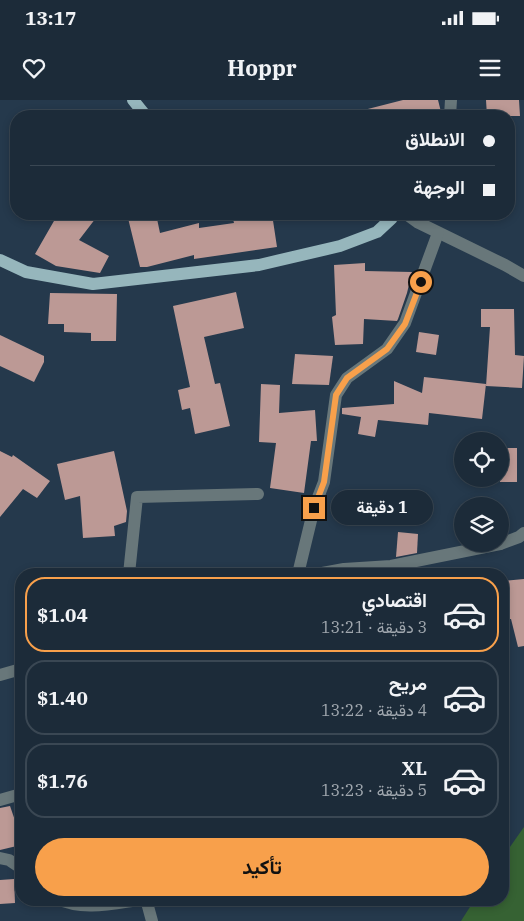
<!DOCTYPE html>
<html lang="ar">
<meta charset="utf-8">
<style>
:root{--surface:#1c2b39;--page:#293744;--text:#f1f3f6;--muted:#a0a7ae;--line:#3a4753;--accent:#f8a04b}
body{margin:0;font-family:"IBM Plex Serif",Vazirmatn,serif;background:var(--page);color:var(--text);direction:rtl;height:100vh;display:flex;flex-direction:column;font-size:19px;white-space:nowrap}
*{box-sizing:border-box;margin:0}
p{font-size:16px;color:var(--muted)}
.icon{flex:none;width:28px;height:28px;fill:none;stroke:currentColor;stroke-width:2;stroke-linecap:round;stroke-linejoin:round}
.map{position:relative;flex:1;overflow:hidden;direction:ltr}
.panel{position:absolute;left:15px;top:468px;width:494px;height:338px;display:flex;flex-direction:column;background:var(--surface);border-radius:20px;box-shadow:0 2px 8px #0003,0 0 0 1px var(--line);direction:rtl}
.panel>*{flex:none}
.banner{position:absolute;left:10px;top:10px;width:505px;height:110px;border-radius:20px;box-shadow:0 2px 8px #0003,0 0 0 1px var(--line);direction:rtl;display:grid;align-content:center;height:110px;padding:0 20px;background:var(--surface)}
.fabs{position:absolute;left:454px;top:332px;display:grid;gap:10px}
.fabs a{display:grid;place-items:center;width:55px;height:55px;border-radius:50%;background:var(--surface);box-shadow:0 2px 8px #0003,0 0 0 1px var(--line);font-size:25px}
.end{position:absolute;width:22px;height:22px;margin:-11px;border:6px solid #f8a04b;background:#111;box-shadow:0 0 0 2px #111}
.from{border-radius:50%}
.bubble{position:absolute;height:35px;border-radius:18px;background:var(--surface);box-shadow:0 2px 8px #0003,0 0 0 1px var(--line);font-size:16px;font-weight:700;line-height:35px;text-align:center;direction:rtl}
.banner b{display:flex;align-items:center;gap:18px;height:48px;font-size:19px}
.banner b+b{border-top:1px solid var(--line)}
.banner i{width:12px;height:12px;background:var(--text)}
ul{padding:9px 0 0;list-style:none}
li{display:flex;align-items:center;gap:15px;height:75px;margin:0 10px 8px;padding:0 10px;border:2px solid var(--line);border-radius:20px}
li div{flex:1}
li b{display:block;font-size:19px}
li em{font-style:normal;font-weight:700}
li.on{border-color:var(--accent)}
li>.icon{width:45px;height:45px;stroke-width:1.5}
.button{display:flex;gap:10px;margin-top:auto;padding:10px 20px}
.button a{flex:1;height:58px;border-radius:30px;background:var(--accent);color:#111;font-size:20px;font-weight:700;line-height:58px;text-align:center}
.status{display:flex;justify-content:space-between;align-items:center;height:35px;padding:0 25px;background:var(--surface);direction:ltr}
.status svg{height:14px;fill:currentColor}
header{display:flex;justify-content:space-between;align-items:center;height:65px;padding:0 20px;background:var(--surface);font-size:22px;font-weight:700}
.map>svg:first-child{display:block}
.green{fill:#366233}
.building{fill:#bc9995}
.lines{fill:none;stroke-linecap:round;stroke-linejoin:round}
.minor{stroke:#68777a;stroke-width:12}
.major{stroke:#96b6bc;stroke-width:12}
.route{stroke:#f8a04b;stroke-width:6}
</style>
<div class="status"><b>13:17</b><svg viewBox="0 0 49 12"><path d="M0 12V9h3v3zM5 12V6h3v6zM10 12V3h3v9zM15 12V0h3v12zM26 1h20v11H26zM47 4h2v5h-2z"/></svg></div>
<header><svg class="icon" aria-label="menu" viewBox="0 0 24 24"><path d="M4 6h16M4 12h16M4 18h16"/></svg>Hoppr<svg class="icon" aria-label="heart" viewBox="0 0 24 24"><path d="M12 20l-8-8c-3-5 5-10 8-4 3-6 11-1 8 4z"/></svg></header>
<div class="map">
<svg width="524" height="821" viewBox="0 0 524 821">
<rect width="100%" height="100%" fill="#25394c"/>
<!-- green -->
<polygon class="green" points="524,727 524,821 461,821 475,799 502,799 503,757"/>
<!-- building -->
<g class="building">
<polygon points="403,0 438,0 442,16 360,16 360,11"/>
<polygon points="486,0 519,0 520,16 487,16"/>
<polygon points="58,114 99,114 79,140 109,156 100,173 56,166 35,154"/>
<polygon points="127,114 156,114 160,133 199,123 199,128 234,123 232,115 272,114 277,147 194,159 194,155 147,167 140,167"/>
<polygon points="365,163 365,171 412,172 407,193 398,219 397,221 364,219 363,244 335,245 332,217 336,215 334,165"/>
<polygon points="236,192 244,228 204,237 215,284 220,283 230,326 195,334 190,308 182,310 178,290 190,287 173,206"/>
<polygon points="50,193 117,194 116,241 91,241 91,233 64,232 64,224 48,224"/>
<polygon points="481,209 514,209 515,255 524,256 522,288 486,286 490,227 481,227"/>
<polygon points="419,232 439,235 436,255 416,252"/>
<polygon points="0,235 44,256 44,262 34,282 0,266"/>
<polygon points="295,254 333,256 329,285 292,284"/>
<polygon points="424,277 486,284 482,319 429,313 428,325 378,320 375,337 358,334 361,317 342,314 342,308 394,304 394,281 422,293"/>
<polygon points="261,284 280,285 279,313 315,310 317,341 311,341 304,393 270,388 276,343 259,342"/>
<rect x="500" y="348" width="17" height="34"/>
<polygon points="0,351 12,357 13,355 50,381 37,398 23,389 0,417"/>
<polygon points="114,351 127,411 126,422 114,426 115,436 83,438 80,396 65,400 57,364"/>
<polygon points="398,432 418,434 417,453 396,457"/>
<polygon points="524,479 524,546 518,547 511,519 502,520 502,481"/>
<polygon points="10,706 21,738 21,745 0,750 0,708"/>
<polygon points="14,779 15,803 0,804 0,780"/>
</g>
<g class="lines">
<!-- minor -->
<g class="minor">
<polyline points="450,16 451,0"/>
<polyline points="406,114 417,122 505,165 524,176"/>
<polyline points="500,444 519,437 524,433"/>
<polyline points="129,474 137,397 258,394"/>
<polyline points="298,474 314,408 324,382 336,295 347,278 387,249 405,223 438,133"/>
<polyline points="317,474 344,469 391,466 500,444"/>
<polyline points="0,575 21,569"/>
<polyline points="0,700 21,694"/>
<polyline points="0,758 9,760 21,768"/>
<path d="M58,799c26,13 61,3 88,0"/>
<polyline points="146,799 152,821"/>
</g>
<!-- major -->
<g class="major">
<polyline points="133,0 146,16"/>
<polyline points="0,160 26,172 93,184 259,165 340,146 377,132 392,118 392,114"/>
</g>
</g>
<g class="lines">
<!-- route -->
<polyline class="route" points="314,408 324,382 336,295 347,278 387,249 405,224 421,182"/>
</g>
</svg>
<div class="fabs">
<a><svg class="icon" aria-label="locate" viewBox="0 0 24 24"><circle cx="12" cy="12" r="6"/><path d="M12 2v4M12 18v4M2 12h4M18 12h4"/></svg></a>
<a><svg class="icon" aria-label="layers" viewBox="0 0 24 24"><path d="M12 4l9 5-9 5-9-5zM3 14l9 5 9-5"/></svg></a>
</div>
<i class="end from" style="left:421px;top:182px"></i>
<i class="end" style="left:314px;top:408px"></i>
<div class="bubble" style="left:331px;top:390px;width:102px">1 دقيقة</div>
<div class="banner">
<b><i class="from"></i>الانطلاق</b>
<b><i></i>الوجهة</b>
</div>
<section class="panel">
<ul>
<li class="on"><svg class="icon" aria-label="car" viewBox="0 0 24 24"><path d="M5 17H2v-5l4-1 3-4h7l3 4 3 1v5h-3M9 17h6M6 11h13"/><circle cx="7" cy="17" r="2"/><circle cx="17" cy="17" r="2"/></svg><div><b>اقتصادي</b><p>3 دقيقة · 13:21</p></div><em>$1.04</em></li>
<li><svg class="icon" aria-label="car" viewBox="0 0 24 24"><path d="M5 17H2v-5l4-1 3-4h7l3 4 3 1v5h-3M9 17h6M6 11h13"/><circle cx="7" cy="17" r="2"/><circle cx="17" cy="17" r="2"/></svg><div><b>مريح</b><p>4 دقيقة · 13:22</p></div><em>$1.40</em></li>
<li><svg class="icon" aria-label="car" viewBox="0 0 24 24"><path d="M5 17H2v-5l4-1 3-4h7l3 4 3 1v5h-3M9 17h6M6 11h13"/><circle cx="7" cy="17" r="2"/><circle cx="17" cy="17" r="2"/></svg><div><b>XL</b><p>5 دقيقة · 13:23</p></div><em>$1.76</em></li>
</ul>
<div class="button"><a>تأكيد</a></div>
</section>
</div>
